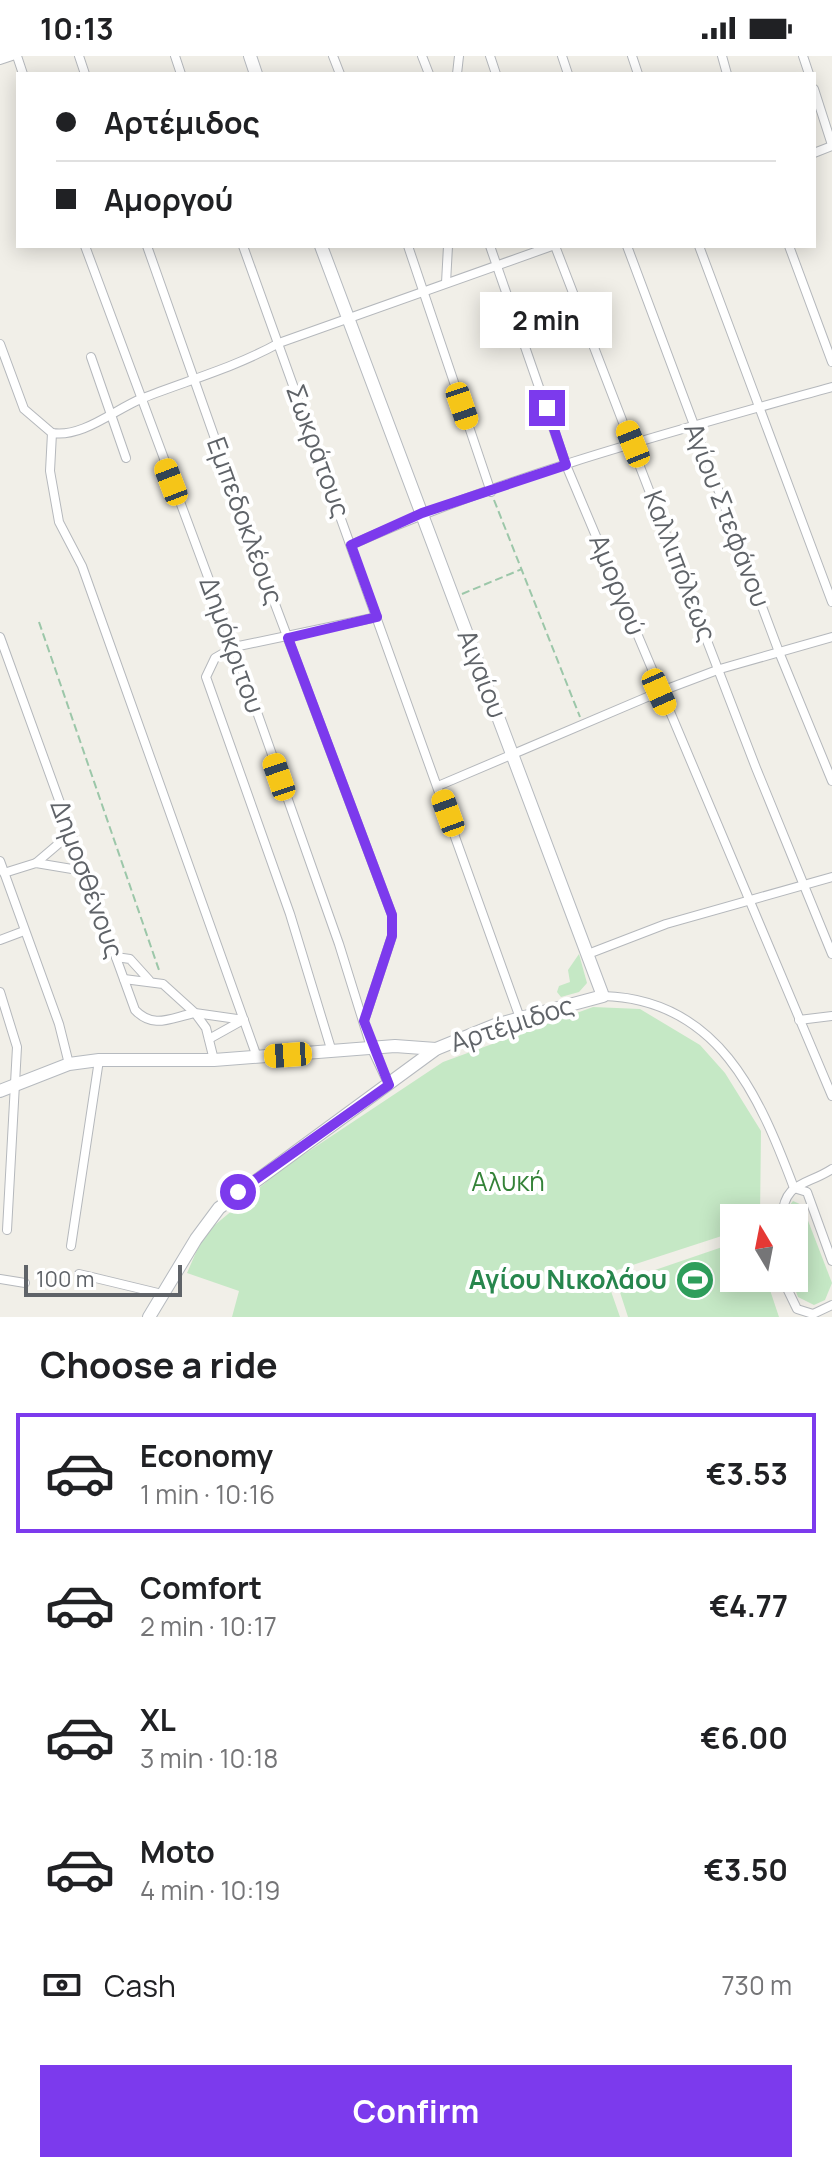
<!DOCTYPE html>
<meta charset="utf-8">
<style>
:root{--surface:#fff;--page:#f2f2f2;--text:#202124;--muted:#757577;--line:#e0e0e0;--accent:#7c3aed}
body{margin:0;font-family:Manrope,sans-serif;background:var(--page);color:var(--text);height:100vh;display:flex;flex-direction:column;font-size:30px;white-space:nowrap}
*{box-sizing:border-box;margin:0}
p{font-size:26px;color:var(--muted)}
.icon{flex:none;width:44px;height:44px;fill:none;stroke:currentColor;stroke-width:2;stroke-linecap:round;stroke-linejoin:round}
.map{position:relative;height:1261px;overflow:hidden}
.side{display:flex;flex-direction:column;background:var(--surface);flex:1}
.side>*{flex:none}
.banner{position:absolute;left:16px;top:16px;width:800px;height:176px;border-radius:0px;box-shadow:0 4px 20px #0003;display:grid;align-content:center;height:176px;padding:0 40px;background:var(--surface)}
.needle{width:52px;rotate:350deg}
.controls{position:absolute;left:720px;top:1148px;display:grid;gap:16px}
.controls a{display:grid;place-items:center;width:88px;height:88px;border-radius:0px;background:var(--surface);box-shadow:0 4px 20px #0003;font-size:40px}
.scale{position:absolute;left:24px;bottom:20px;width:158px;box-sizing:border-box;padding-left:8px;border:4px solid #5f6368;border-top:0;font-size:22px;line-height:28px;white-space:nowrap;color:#5f6368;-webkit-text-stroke:6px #fff;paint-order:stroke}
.end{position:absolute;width:36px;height:36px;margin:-18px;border:10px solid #7c3aed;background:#fff;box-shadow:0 0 0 4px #fff}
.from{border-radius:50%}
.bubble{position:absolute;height:56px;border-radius:0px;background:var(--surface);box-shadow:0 4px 20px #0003;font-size:26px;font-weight:700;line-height:56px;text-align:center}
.car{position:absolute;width:24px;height:48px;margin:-24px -12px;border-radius:10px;box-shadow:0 0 6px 2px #0007;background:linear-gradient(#f5c518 24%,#345 0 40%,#f5c518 0 76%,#345 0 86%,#f5c518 0)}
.banner b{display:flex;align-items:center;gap:28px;height:76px;font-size:30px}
.banner b+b{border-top:2px solid var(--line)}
.banner i{width:20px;height:20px;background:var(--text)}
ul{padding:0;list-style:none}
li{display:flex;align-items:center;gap:24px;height:120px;margin:0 16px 12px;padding:0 24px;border:4px solid transparent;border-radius:0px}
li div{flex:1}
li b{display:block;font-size:30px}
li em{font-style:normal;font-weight:700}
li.active{border-color:var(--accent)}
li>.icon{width:72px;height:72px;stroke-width:1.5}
h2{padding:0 40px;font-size:36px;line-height:96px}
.pay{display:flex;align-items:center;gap:20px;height:88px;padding:0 40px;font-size:30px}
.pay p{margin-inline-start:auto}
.primary-button{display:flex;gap:16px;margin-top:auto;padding:16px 40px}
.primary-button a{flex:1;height:92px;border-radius:0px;background:var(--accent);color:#fff;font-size:32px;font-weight:700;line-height:92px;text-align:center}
.status{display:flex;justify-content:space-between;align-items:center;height:56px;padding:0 40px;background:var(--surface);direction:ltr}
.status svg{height:22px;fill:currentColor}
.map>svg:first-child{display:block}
.green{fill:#c5e8c5}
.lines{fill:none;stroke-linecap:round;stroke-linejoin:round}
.street-casing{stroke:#b5b8bc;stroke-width:10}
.secondary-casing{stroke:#b6babf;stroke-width:14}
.path{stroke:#9cc7a9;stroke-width:2;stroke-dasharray:8 4;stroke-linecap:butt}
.street{stroke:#fff;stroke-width:8}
.secondary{stroke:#fff;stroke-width:12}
.route{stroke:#7c3aed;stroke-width:10}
.labels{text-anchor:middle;stroke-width:8;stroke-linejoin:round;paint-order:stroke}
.street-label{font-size:26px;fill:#5f6368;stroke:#fff}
.park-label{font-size:26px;fill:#348238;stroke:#fff}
.leisure-label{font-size:26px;font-weight:bold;fill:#27864d;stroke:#fff;text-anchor:end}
</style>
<div class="status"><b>10:13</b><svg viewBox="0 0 49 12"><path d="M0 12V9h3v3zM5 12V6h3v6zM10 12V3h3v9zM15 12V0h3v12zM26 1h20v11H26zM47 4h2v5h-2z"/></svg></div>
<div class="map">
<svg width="832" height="1261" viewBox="0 0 832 1261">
<rect width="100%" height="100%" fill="#f1efe8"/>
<!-- green -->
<g class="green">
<polygon points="579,898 587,927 579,936 561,941 557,936 559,930 570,926 568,914"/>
<polygon points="593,951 640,953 700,989 725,1017 761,1075 760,1162 734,1162 734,1176 605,1218 620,1261 232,1261 239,1235 187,1217 204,1178 282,1113 443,1006"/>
<polygon points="793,1145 802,1149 832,1227 825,1244 814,1249 798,1241 791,1222 794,1222 794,1162 788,1162 788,1151"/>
<polygon points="734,1187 734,1222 766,1222 779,1261 628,1261 617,1227"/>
</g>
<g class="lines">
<!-- street casing -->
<g class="street-casing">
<g id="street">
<polyline points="17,0 23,18"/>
<polyline points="79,0 85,18"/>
<polyline points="175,0 181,18"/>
<polyline points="333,0 340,18"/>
<polyline points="422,0 429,18"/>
<polyline points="490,0 496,18"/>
<polyline points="562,0 568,18"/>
<polyline points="632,0 638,18"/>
<polyline points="722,0 727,18"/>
<polyline points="803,0 809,18"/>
<polyline points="0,4 12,0"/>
<polyline points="457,18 459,0"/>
<polyline points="814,33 832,89"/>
<polyline points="814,97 832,90"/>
<polyline points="85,190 234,591 339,888 371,991 389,1029"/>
<polyline points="147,190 249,479 392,859 392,880 364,965"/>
<polyline points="243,190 520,962"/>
<polyline points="408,190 491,436"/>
<polyline points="490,190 566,409 832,1040"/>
<polyline points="555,190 756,712 832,898"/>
<polyline points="627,190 779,596 832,725"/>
<polyline points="699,190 832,546"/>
<polyline points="789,190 832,306"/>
<polyline points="446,227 448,190"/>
<path d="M0,288l24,65 28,24c31,5 63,-24 91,-35 46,-18 93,-31 136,-55l273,-97"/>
<polyline points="91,301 126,402"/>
<polyline points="52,377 50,415 59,466 82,510 257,1001"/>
<path d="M351,489c154,-69 319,-113 481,-158"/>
<path d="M0,581l135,373c19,20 37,7 60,3l11,15 8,32"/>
<polyline points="438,730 659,636 720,613 832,581"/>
<polyline points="0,805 59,968 69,1008"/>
<polyline points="36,807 70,778"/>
<polyline points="4,817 36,807 84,815"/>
<polyline points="0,884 24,875"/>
<polyline points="588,898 666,868 832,821"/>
<polyline points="116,901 130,903 149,924"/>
<polyline points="124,923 163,928 195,957 244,964"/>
<polyline points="0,936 17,991 7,1174"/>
<path d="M603,940c115,3 156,99 191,192"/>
<polyline points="799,964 832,960"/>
<polyline points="209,983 243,964"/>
<polyline points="332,996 290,858 206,621 215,602 234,591 377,561"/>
<polyline points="794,1132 807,1136 832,1205"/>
<path d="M782,1162c2,-37 24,-32 50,-49"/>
<polyline points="71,1190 99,1004"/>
<polyline points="79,1218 162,1238"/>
<polyline points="782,1222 797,1253 813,1258 832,1249"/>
<polyline points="0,1223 25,1227"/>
</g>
</g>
<!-- secondary casing -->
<g class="secondary-casing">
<g id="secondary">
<polyline points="250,0 256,18"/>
<polyline points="0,1035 69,1008 99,1004 214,1004 395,990 436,993"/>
<polyline points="149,1261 196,1183 219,1152 436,993 495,969 603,940 321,190"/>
</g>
</g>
<!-- path -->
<g class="path">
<polyline points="494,444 580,661"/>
<polyline points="462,538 522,513"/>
<polyline points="39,566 160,917"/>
</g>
<!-- street -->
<use href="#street" class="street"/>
<!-- secondary -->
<use href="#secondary" class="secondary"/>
</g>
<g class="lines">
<!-- route -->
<polyline class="route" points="238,1136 389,1029 364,965 392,880 392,859 288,582 377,561 351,489 422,457 566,409 547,352"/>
</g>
<!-- icons -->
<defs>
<g id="stadium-disc" transform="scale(2)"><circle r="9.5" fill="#2e9e5b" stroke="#fff"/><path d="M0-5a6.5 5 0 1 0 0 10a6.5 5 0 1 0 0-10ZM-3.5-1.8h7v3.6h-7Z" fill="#fff"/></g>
</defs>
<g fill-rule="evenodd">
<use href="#stadium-disc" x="695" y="1224"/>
</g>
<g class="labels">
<!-- street labels -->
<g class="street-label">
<text transform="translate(318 395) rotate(70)" y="9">Σωκράτους</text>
<text transform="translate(727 459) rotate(69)" y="9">Αγίου Στεφάνου</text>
<text transform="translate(245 465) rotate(70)" y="9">Εμπεδοκλέους</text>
<text transform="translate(680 510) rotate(69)" y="9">Καλλιπόλεως</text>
<text transform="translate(617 529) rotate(68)" y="9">Αμοργού</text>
<text transform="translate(232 589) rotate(70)" y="9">Δημόκριτου</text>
<text transform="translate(482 618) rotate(69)" y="9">Αιγαίου</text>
<text transform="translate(87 823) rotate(70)" y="9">Δημοσθένους</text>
<text transform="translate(512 968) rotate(-18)" y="9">Αρτέμιδος</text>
</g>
<!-- park labels -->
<g class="park-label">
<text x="508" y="1135">Αλυκή</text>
</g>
<!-- leisure labels -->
<g class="leisure-label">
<text x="667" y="1233">Αγίου Νικολάου</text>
</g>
</g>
</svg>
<div class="controls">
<a><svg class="needle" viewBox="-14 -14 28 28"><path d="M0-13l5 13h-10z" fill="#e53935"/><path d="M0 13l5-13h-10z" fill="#757577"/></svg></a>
</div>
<div class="scale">100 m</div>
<i class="end from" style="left:238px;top:1136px"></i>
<i class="end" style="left:547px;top:352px"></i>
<div class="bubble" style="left:480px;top:236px;width:132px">2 min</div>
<i class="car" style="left:462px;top:350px;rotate:161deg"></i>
<i class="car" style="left:633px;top:388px;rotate:338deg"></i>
<i class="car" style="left:171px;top:426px;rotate:339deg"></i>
<i class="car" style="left:659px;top:636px;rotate:156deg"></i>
<i class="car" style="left:279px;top:721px;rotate:341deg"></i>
<i class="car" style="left:448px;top:757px;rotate:340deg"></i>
<i class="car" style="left:288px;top:999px;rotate:266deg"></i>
<div class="banner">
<b><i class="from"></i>Αρτέμιδος</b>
<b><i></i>Αμοργού</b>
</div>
</div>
<section class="side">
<h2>Choose a ride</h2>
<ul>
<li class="active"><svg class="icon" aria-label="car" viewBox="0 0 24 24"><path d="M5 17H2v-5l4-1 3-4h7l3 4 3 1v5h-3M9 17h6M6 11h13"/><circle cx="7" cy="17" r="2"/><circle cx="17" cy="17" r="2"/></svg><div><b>Economy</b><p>1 min · 10:16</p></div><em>€3.53</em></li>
<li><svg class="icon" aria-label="car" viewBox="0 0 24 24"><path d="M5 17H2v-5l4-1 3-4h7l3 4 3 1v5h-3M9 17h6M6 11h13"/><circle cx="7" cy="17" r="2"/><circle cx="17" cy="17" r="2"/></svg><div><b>Comfort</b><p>2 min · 10:17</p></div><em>€4.77</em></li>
<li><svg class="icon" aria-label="car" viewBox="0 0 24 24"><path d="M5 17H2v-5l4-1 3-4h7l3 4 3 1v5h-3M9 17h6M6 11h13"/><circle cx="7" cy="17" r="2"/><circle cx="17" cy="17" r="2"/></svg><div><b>XL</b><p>3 min · 10:18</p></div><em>€6.00</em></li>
<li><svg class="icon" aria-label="car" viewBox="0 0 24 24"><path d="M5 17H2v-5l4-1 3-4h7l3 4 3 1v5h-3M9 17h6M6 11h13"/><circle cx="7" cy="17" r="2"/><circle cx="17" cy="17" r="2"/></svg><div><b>Moto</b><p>4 min · 10:19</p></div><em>€3.50</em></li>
</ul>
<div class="pay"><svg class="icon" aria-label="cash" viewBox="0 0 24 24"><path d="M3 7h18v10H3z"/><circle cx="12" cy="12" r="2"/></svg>Cash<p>730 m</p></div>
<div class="primary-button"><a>Confirm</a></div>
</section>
